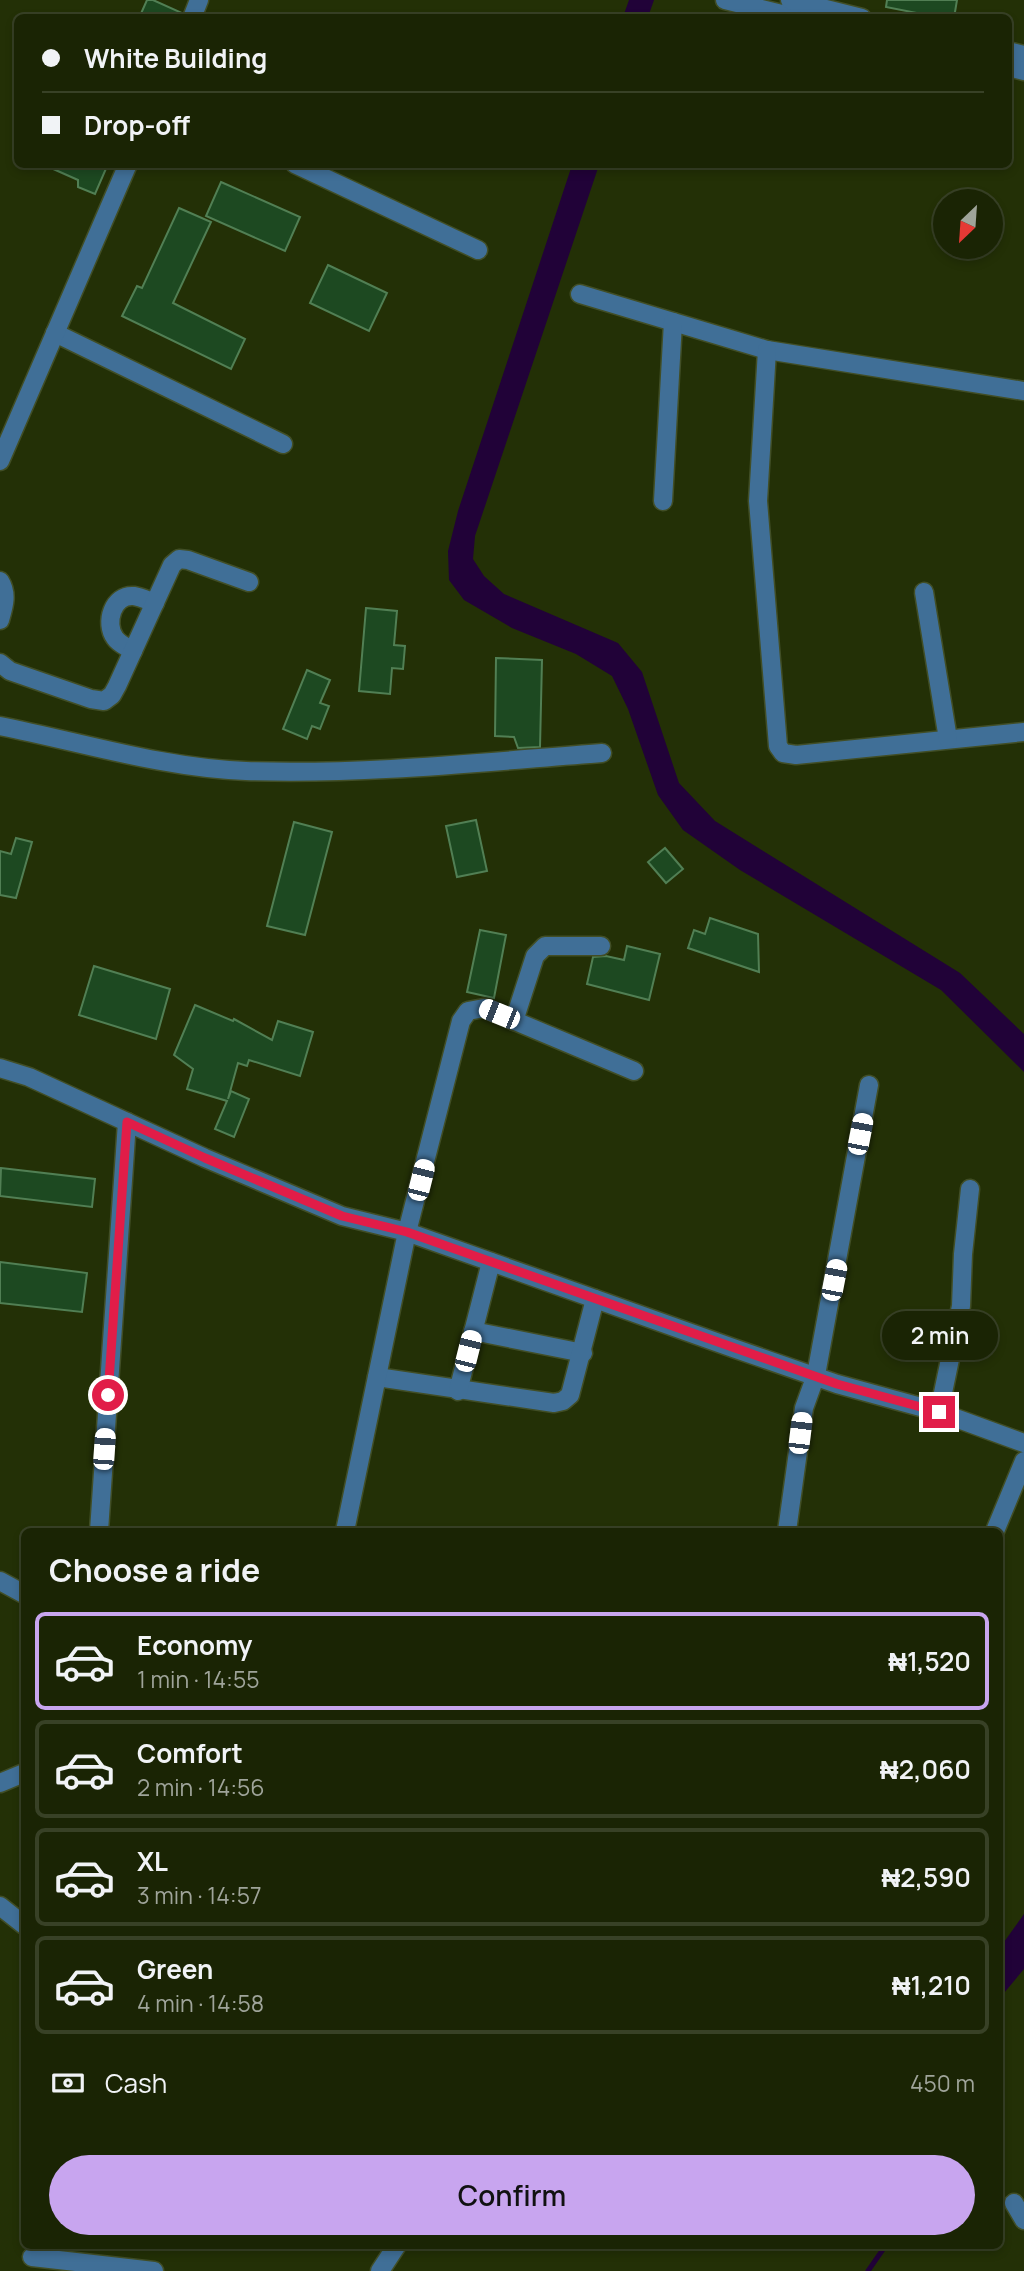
<!DOCTYPE html>
<meta charset="utf-8">
<style>
:root{--surface:#1a2404;--page:#273013;--text:#f1f3f6;--muted:#9fa49a;--line:#384126;--accent:#c8a5ef}
body{margin:0;font-family:Manrope,sans-serif;background:var(--page);color:var(--text);height:100vh;display:flex;flex-direction:column;font-size:26px;white-space:nowrap}
*{box-sizing:border-box;margin:0}
p{font-size:23px;color:var(--muted)}
.icon{flex:none;width:38px;height:38px;fill:none;stroke:currentColor;stroke-width:2;stroke-linecap:round;stroke-linejoin:round}
.map{position:relative;flex:1;overflow:hidden}
.sheet{position:absolute;left:21px;top:1528px;width:982px;height:721px;display:flex;flex-direction:column;background:var(--surface);border-radius:10px;box-shadow:0 4px 10px #0003,0 0 0 2px var(--line)}
.sheet>*{flex:none}
.guide{position:absolute;left:14px;top:14px;width:998px;height:154px;border-radius:10px;box-shadow:0 4px 10px #0003,0 0 0 2px var(--line);display:grid;align-content:center;height:154px;padding:0 28px;background:var(--surface)}
.needle{width:46px;rotate:205deg}
.fabs{position:absolute;left:933px;top:189px;display:grid;gap:14px}
.fabs a{display:grid;place-items:center;width:70px;height:70px;border-radius:50%;background:var(--surface);box-shadow:0 4px 10px #0003,0 0 0 2px var(--line);font-size:35px}
.end{position:absolute;width:32px;height:32px;margin:-16px;border:9px solid #e11d48;background:#fff;box-shadow:0 0 0 4px #fff}
.from{border-radius:50%}
.bubble{position:absolute;height:49px;border-radius:24px;background:var(--surface);box-shadow:0 4px 10px #0003,0 0 0 2px var(--line);font-size:23px;font-weight:600;line-height:49px;text-align:center}
.car{position:absolute;width:21px;height:42px;margin:-21px -10px;border-radius:9px;box-shadow:0 0 5px 2px #0007;background:linear-gradient(#fff 24%,#345 0 40%,#fff 0 76%,#345 0 86%,#fff 0)}
.guide b{display:flex;align-items:center;gap:24px;height:66px;font-size:26px}
.guide b+b{border-top:2px solid var(--line)}
.guide i{width:18px;height:18px;background:var(--text)}
ul{padding:0;list-style:none}
li{display:flex;align-items:center;gap:21px;height:98px;margin:0 14px 10px;padding:0 14px;border:4px solid var(--line);border-radius:10px}
li div{flex:1}
li b{display:block;font-size:26px}
li em{font-style:normal;font-weight:600}
li.selected{border-color:var(--accent)}
li>.icon{width:63px;height:63px;stroke-width:1.5}
h2{padding:0 28px;font-size:32px;line-height:84px}
.pay{display:flex;align-items:center;gap:18px;height:77px;padding:0 28px;font-size:26px}
.pay p{margin-inline-start:auto}
.action{display:flex;gap:14px;margin-top:auto;padding:14px 28px}
.action a{flex:1;height:80px;border-radius:42px;background:var(--accent);color:#111;font-size:28px;font-weight:600;line-height:80px;text-align:center}
.map>svg:first-child{display:block}
.water{fill:#210238}
.lines{fill:none;stroke-linecap:round;stroke-linejoin:round}
.stream{stroke:#210238;stroke-width:5}
.building{fill:#1d4921;stroke:#517f54;stroke-width:2}
.minor-casing{stroke:#414e26;stroke-width:21}
.minor{stroke:#406f97;stroke-width:18}
.route{stroke:#e11d48;stroke-width:9}
</style>
<div class="map">
<svg width="1024" height="2271" viewBox="0 0 1024 2271">
<rect width="100%" height="100%" fill="#233006"/>
<!-- water -->
<g class="water">
<polygon points="629,0 654,0 648,17 623,17"/>
<polygon points="572,165 599,165 475,536 473,559 484,576 504,594 618,643 642,672 679,783 715,821 960,973 1024,1034 1024,1072 941,990 740,870 683,830 658,795 628,709 612,676 576,654 512,628 464,600 449,580 448,551 458,511"/>
<polygon points="1024,1914 1024,1969 999,1999 999,1949"/>
</g>
<g class="lines">
<!-- stream -->
<polyline class="stream" points="868,2271 886,2245"/>
</g>
<!-- building -->
<g class="building">
<polygon points="147,0 153,0 182,13 181,18 139,18"/>
<polygon points="887,0 957,0 954,18 942,18 886,7"/>
<polygon points="42,164 108,164 95,194 78,187 78,180"/>
<polygon points="221,182 300,217 285,251 206,216"/>
<polygon points="179,208 211,222 173,303 245,339 231,369 122,316 137,286 142,288"/>
<polygon points="328,265 387,293 369,331 310,303"/>
<polygon points="366,608 397,611 394,645 405,646 403,669 392,668 390,694 359,691"/>
<polygon points="496,658 542,660 540,747 518,748 514,737 495,736"/>
<polygon points="307,670 330,680 320,703 329,706 320,729 312,726 307,739 283,729"/>
<polygon points="476,820 487,871 457,877 446,826"/>
<polygon points="294,822 332,832 305,935 267,926"/>
<polygon points="16,838 32,842 16,898 0,895 0,851 11,854"/>
<polygon points="665,848 683,869 666,883 648,862"/>
<polygon points="710,918 758,934 759,972 688,948 694,930 705,934"/>
<polygon points="480,930 506,935 494,998 467,992"/>
<polygon points="627,946 660,954 649,1000 587,984 593,957 606,956 624,960"/>
<polygon points="94,966 170,989 156,1039 79,1015"/>
<polygon points="195,1005 233,1021 234,1019 272,1040 278,1021 313,1032 300,1076 249,1060 247,1066 238,1063 228,1099 231,1091 249,1099 234,1137 215,1129 227,1101 187,1089 193,1069 174,1055"/>
<polygon points="1,1168 95,1179 92,1207 0,1196"/>
<polygon points="0,1262 87,1273 82,1312 0,1303"/>
</g>
<g class="lines">
<!-- minor casing -->
<g class="minor-casing">
<g id="minor">
<polyline points="725,0 798,18"/>
<polyline points="790,0 862,18"/>
<polyline points="192,18 199,0"/>
<polyline points="1008,51 1024,55"/>
<polyline points="1008,67 1024,71"/>
<polyline points="295,164 478,250"/>
<polyline points="580,294 767,350 1024,391"/>
<polyline points="55,333 283,444"/>
<polyline points="767,350 758,501 778,746 783,753 796,755 1024,732"/>
<polyline points="0,461 128,164"/>
<polyline points="663,501 673,322"/>
<path d="M0,581c8,13 4,25 0,39"/>
<polyline points="924,592 948,739"/>
<path d="M133,651c-6,-4 -14,-7 -18,-13 -11,-15 -2,-44 19,-42 7,1 15,5 21,7"/>
<polyline points="0,663 10,671 91,699 104,701 112,695 117,686 172,565 179,559 188,560 249,582"/>
<path d="M0,726c81,16 163,42 246,45 119,4 238,-9 356,-18"/>
<polyline points="514,1021 535,956 545,946 601,946"/>
<polyline points="0,1068 29,1077 205,1158 342,1216 407,1232 733,1348 837,1384 939,1412 1024,1443"/>
<polyline points="473,1331 583,1353"/>
<polyline points="377,1377 554,1403 563,1401 570,1395 595,1299"/>
<polyline points="458,1391 491,1262"/>
<polyline points="939,1412 961,1306 963,1254 970,1189"/>
<polyline points="99,1531 127,1122"/>
<polyline points="345,1531 407,1232 461,1021 468,1011 484,1008 634,1071"/>
<polyline points="787,1531 804,1408 816,1375 869,1085"/>
<polyline points="995,1531 1024,1461"/>
<polyline points="0,1581 24,1594"/>
<polyline points="0,1783 24,1773"/>
<polyline points="0,1906 24,1925"/>
<polyline points="1014,2203 1024,2220"/>
<polyline points="32,2257 154,2271"/>
<polyline points="380,2271 397,2245"/>
</g>
</g>
<!-- minor -->
<use href="#minor" class="minor"/>
</g>
<g class="lines">
<!-- route -->
<polyline class="route" points="108,1395 127,1122 205,1158 342,1216 407,1232 837,1384 939,1412"/>
</g>
</svg>
<div class="fabs">
<a><svg class="needle" viewBox="-14 -14 28 28"><path d="M0-13l5 13h-10z" fill="#e53935"/><path d="M0 13l5-13h-10z" fill="#9fa49a"/></svg></a>
</div>
<i class="end from" style="left:108px;top:1395px"></i>
<i class="end" style="left:939px;top:1412px"></i>
<div class="bubble" style="left:882px;top:1311px;width:116px">2 min</div>
<i class="car" style="left:499px;top:1014px;rotate:292deg"></i>
<i class="car" style="left:860px;top:1134px;rotate:11deg"></i>
<i class="car" style="left:421px;top:1180px;rotate:14deg"></i>
<i class="car" style="left:834px;top:1280px;rotate:11deg"></i>
<i class="car" style="left:468px;top:1351px;rotate:14deg"></i>
<i class="car" style="left:800px;top:1433px;rotate:7deg"></i>
<i class="car" style="left:104px;top:1449px;rotate:4deg"></i>
<div class="guide">
<b><i class="from"></i>White Building</b>
<b><i></i>Drop-off</b>
</div>
<section class="sheet">
<h2>Choose a ride</h2>
<ul>
<li class="selected"><svg class="icon" aria-label="car" viewBox="0 0 24 24"><path d="M5 17H2v-5l4-1 3-4h7l3 4 3 1v5h-3M9 17h6M6 11h13"/><circle cx="7" cy="17" r="2"/><circle cx="17" cy="17" r="2"/></svg><div><b>Economy</b><p>1 min · 14:55</p></div><em>₦1,520</em></li>
<li><svg class="icon" aria-label="car" viewBox="0 0 24 24"><path d="M5 17H2v-5l4-1 3-4h7l3 4 3 1v5h-3M9 17h6M6 11h13"/><circle cx="7" cy="17" r="2"/><circle cx="17" cy="17" r="2"/></svg><div><b>Comfort</b><p>2 min · 14:56</p></div><em>₦2,060</em></li>
<li><svg class="icon" aria-label="car" viewBox="0 0 24 24"><path d="M5 17H2v-5l4-1 3-4h7l3 4 3 1v5h-3M9 17h6M6 11h13"/><circle cx="7" cy="17" r="2"/><circle cx="17" cy="17" r="2"/></svg><div><b>XL</b><p>3 min · 14:57</p></div><em>₦2,590</em></li>
<li><svg class="icon" aria-label="car" viewBox="0 0 24 24"><path d="M5 17H2v-5l4-1 3-4h7l3 4 3 1v5h-3M9 17h6M6 11h13"/><circle cx="7" cy="17" r="2"/><circle cx="17" cy="17" r="2"/></svg><div><b>Green</b><p>4 min · 14:58</p></div><em>₦1,210</em></li>
</ul>
<div class="pay"><svg class="icon" aria-label="cash" viewBox="0 0 24 24"><path d="M3 7h18v10H3z"/><circle cx="12" cy="12" r="2"/></svg>Cash<p>450 m</p></div>
<div class="action"><a>Confirm</a></div>
</section>
</div>
